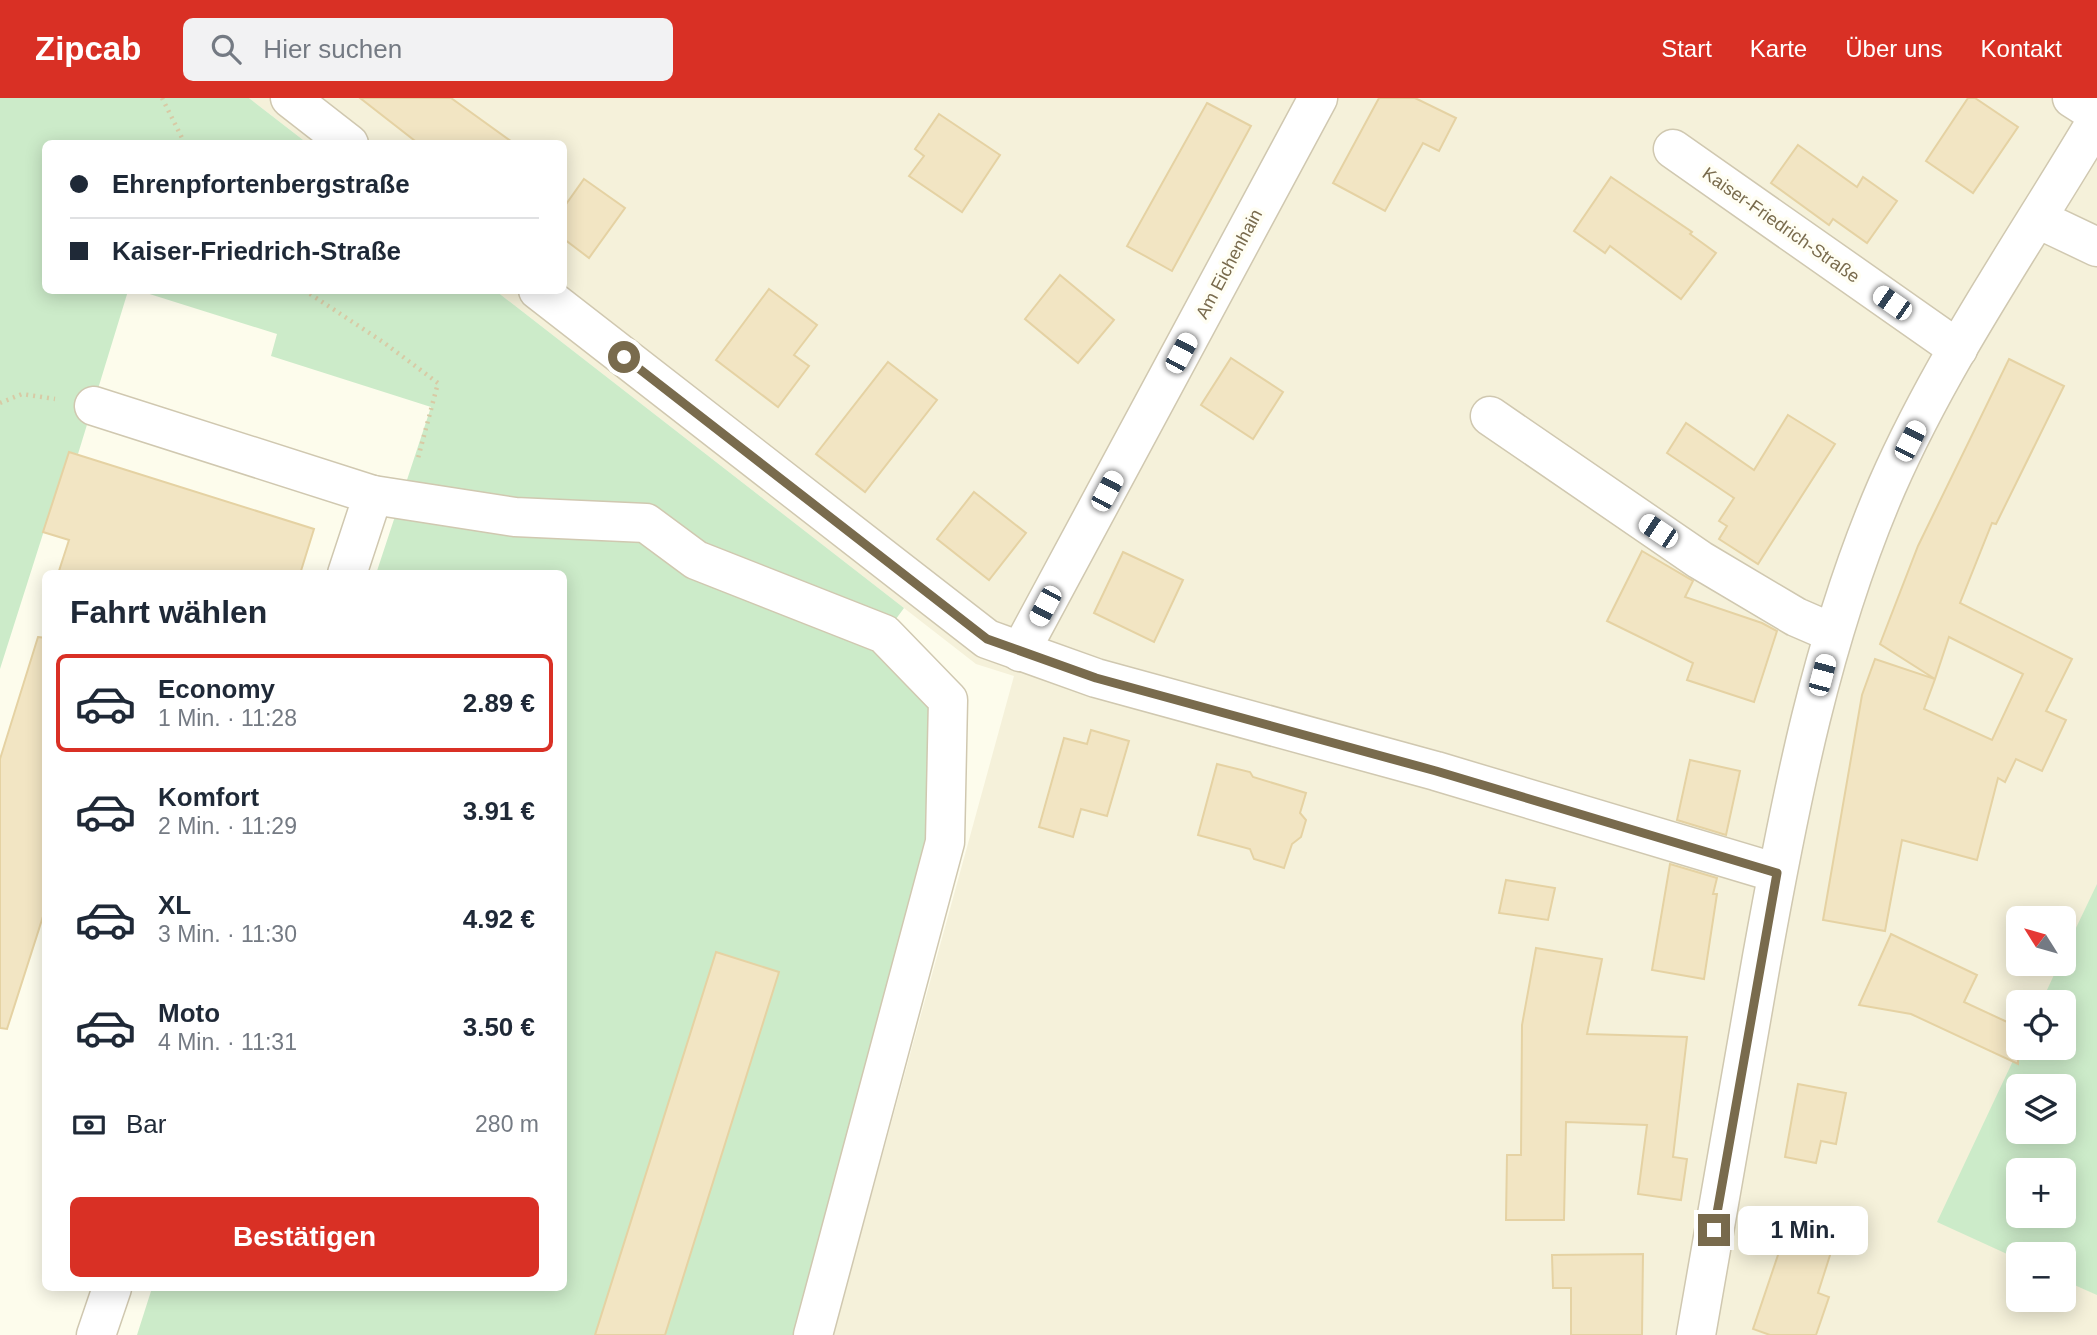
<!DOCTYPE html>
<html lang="de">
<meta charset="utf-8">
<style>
:root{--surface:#fff;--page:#f2f2f3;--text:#1f2937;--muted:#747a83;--line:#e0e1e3;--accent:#d93025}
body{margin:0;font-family:Helvetica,sans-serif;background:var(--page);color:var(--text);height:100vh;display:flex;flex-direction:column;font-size:26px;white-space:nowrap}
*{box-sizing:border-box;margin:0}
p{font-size:23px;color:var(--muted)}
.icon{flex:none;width:38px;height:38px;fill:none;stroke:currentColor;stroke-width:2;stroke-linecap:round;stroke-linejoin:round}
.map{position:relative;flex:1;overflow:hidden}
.sheet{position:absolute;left:42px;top:472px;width:525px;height:721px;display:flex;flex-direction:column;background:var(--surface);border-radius:10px;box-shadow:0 4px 18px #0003}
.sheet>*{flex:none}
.guide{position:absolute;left:42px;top:42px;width:525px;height:154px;border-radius:10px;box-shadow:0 4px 18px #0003;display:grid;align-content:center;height:154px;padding:0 28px;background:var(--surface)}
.needle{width:46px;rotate:307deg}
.controls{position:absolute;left:2006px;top:808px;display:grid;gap:14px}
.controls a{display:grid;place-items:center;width:70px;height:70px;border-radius:10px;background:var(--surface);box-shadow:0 4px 18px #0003;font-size:35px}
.end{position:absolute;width:32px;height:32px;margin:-16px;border:9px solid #796b4d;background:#fff;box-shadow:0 0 0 4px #fff}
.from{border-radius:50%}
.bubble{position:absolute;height:49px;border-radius:10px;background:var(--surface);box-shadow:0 4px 18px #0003;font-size:23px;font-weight:600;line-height:49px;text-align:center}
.car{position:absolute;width:21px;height:42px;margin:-21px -10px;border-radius:9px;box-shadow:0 0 5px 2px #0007;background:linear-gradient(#fff 24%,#345 0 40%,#fff 0 76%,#345 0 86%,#fff 0)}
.guide b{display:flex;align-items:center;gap:24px;height:66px;font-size:26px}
.guide b+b{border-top:2px solid var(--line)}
.guide i{width:18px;height:18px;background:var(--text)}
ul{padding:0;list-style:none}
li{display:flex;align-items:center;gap:21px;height:98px;margin:0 14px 10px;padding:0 14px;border:4px solid transparent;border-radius:10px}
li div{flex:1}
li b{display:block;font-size:26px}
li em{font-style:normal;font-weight:600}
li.current{border-color:var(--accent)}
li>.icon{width:63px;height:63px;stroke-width:1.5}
h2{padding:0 28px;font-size:32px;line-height:84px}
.pay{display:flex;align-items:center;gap:18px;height:77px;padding:0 28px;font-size:26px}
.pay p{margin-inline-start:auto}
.action{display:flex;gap:14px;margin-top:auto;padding:14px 28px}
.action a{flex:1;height:80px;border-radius:10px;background:var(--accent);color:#fff;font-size:28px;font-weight:600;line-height:80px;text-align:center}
header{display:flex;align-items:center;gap:42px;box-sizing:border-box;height:98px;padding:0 35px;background:var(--accent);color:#fff}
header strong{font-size:33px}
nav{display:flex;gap:38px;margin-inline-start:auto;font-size:24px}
.search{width:490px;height:63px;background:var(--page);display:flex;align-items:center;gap:18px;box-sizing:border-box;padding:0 24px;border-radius:10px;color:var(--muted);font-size:26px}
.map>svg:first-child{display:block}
.residential{fill:#f5f1da;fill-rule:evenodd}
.green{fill:#ccebc9;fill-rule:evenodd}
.building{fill:#f2e5c3;stroke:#e5d2a3;stroke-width:2}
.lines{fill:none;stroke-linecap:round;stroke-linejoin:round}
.minor-casing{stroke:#d0c8b0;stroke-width:41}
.path{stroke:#d8caa5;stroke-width:4.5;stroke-dasharray:2 5;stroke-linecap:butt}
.minor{stroke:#fff;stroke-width:38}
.route{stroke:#796b4d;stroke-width:9}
.labels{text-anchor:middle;stroke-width:7;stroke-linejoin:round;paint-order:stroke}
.street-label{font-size:18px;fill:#796b4d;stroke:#fffef3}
</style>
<header>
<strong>Zipcab</strong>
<div class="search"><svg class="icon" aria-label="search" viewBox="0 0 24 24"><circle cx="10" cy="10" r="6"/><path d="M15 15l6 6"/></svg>Hier suchen</div>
<nav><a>Start</a><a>Karte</a><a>Über uns</a><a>Kontakt</a></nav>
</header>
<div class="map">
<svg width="2097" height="1237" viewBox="0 0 2097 1237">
<rect width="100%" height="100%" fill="#fdfcec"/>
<!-- residential -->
<path class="residential" d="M249,0h1848v1237h-1264l181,-659 -38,-12 -480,-373 68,-1v-146l-257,-1zM2018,821h45v45h-45zM2018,905h45v45h-45zM2018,989h45v45h-45zM2018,1073h45v45h-45zM2018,1157h45v45h-45z"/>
<!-- green -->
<g class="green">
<polygon points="0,0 249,0 307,45 46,46 46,192 128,193 78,356 69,354 0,571"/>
<polygon points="140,193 496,193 904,510 885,536 948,602 945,744 813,1237 665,1237 779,874 716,854 595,1237 137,1237 152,1190 564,1190 564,476 376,476 431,309 271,258 277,236"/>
<path d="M2097,786v411l-34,-15v-25h-45v4l-81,-37 82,-174h44v-45h-22l18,-39h4v-9zM2018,989h45v45h-45zM2018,1073h45v45h-45z"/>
</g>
<!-- building -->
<g class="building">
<polygon points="360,0 451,0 515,46 419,46"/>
<polygon points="1379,0 1415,0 1456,20 1439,53 1423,45 1385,113 1333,85"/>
<polygon points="1968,0 1975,0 2018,29 1973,95 1926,63"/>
<polygon points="1207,5 1251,28 1172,173 1127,148"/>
<polygon points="939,16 1000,57 962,114 909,78 924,58 915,51"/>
<polygon points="1798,47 1857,89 1863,79 1897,103 1867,145 1833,121 1829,127 1771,85"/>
<polygon points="1611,79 1692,134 1690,136 1716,155 1681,201 1610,148 1605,155 1574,133"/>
<polygon points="584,81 625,110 589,160 564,141 564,109"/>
<polygon points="1060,177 1114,222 1078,265 1025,221"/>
<polygon points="769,191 817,227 794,257 809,268 778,309 716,262"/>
<polygon points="1231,260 1283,294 1253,341 1201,307"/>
<polygon points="2009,261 2064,288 1996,426 1992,425 1960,505 2072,561 2046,613 2066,622 2042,673 2016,661 2005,684 1998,680 1977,762 1902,742 1885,833 1823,822 1862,597 1875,561 1935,581 1924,611 1992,642 2023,576 1949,539 1935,581 1880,546 1918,448"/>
<polygon points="888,264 937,302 865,394 816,356"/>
<polygon points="1788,317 1835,346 1758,466 1719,441 1727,428 1719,423 1734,400 1667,355 1686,325 1754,372"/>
<polygon points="69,354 314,431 300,476 58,476 69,442 43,434"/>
<polygon points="974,394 1026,435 989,482 937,441"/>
<polygon points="1642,453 1693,483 1685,499 1762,525 1777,533 1754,604 1687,582 1693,565 1607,523"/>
<polygon points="1123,454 1183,482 1154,544 1094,515"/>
<polygon points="38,539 46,540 46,809 7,931 0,930 0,661"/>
<polygon points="1091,632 1129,643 1107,718 1081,711 1073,739 1039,729 1064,640 1087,646"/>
<polygon points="1690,662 1740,673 1726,737 1677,722"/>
<polygon points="1217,666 1250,674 1253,679 1306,695 1300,715 1306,722 1301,739 1292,746 1284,770 1254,761 1250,751 1198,737"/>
<polygon points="1670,766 1717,780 1713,796 1717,796 1704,881 1652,872"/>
<polygon points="1506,782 1555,790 1548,822 1499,815"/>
<polygon points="1891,836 1977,877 1964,904 2018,929 2018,966 1911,916 1859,907"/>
<polygon points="1536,850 1602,861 1587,936 1687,939 1673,1059 1687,1061 1681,1102 1638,1096 1647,1027 1566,1024 1564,1122 1506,1122 1507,1057 1521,1057 1522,927"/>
<polygon points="716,854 779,874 665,1237 595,1237"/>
<polygon points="1798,986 1846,995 1836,1046 1821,1043 1816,1065 1785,1059"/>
<polygon points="1779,1154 1831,1154 1818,1195 1829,1199 1816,1237 1770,1237 1753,1231"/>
<polygon points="1643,1156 1642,1237 1571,1237 1571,1190 1553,1190 1552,1157"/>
</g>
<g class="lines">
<!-- minor casing -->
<g class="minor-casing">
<g id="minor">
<polyline points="290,0 349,46"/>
<polyline points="2072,0 2097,16"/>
<polyline points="1673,51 1958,251"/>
<polyline points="2038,121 2097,149"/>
<polyline points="538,192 987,541 1096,580 1436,673 1777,775"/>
<polyline points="94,308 373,397 347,476"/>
<polyline points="1490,318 1700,462 1796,519 1833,535"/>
<polyline points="373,397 515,419 646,425 696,462 884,536 948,602 945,744 813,1237"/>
<polyline points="1020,554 1318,0"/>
<polyline points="96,1237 112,1190"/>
<path d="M1696,1237c22,-126 44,-252 66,-378 29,-160 60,-321 125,-471 56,-128 139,-246 210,-366"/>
</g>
</g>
<!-- path -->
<g class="path">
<polyline points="162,0 185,46"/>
<polyline points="304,192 383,244 438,285 417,364"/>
<polyline points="0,305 22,296 55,301"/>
</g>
<!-- minor -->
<use href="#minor" class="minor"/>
</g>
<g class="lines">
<!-- route -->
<polyline class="route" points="624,259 987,541 1096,580 1436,673 1777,775 1714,1132"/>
</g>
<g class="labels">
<!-- street labels -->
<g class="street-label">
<text transform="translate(1781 127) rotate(35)" y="6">Kaiser-Friedrich-Straße</text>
<text transform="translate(1229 166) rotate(-62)" y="6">Am Eichenhain</text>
</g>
</g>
</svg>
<div class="controls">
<a><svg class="needle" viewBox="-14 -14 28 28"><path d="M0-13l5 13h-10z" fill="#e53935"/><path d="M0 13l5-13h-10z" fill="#747a83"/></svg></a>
<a><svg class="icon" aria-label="locate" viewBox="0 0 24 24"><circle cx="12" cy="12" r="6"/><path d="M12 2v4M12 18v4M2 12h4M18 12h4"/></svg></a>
<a><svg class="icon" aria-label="layers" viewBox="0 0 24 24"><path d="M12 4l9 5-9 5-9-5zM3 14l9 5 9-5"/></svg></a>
<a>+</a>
<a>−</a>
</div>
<i class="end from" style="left:624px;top:259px"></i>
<i class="end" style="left:1714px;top:1132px"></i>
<div class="bubble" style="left:1738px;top:1108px;width:130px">1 Min.</div>
<i class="car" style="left:1892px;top:205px;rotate:305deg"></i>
<i class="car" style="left:1181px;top:255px;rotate:28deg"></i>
<i class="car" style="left:1910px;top:343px;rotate:27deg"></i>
<i class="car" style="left:1107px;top:393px;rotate:28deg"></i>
<i class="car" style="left:1658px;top:433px;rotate:304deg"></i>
<i class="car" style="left:1045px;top:508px;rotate:208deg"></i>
<i class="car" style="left:1822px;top:577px;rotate:15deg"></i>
<div class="guide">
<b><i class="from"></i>Ehrenpfortenbergstraße</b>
<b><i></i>Kaiser-Friedrich-Straße</b>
</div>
<section class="sheet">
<h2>Fahrt wählen</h2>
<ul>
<li class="current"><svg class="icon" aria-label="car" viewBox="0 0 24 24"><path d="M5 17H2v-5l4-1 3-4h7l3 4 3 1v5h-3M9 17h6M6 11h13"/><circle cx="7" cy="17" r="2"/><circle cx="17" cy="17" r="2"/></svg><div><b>Economy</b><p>1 Min. · 11:28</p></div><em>2.89 €</em></li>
<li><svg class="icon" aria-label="car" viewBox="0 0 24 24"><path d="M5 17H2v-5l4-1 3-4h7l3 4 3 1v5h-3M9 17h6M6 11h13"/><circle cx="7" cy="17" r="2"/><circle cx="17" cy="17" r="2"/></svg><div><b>Komfort</b><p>2 Min. · 11:29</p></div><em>3.91 €</em></li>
<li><svg class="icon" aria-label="car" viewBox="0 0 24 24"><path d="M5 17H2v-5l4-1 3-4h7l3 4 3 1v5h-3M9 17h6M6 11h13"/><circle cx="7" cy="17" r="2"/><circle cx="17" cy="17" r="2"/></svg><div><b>XL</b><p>3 Min. · 11:30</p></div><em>4.92 €</em></li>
<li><svg class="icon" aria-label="car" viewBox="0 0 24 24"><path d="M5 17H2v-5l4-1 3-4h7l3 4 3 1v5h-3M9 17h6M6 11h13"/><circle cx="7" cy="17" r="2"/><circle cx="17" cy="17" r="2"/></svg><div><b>Moto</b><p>4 Min. · 11:31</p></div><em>3.50 €</em></li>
</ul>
<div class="pay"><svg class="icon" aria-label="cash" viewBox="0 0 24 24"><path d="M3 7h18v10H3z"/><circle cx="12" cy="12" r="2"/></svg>Bar<p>280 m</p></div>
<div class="action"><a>Bestätigen</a></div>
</section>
</div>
